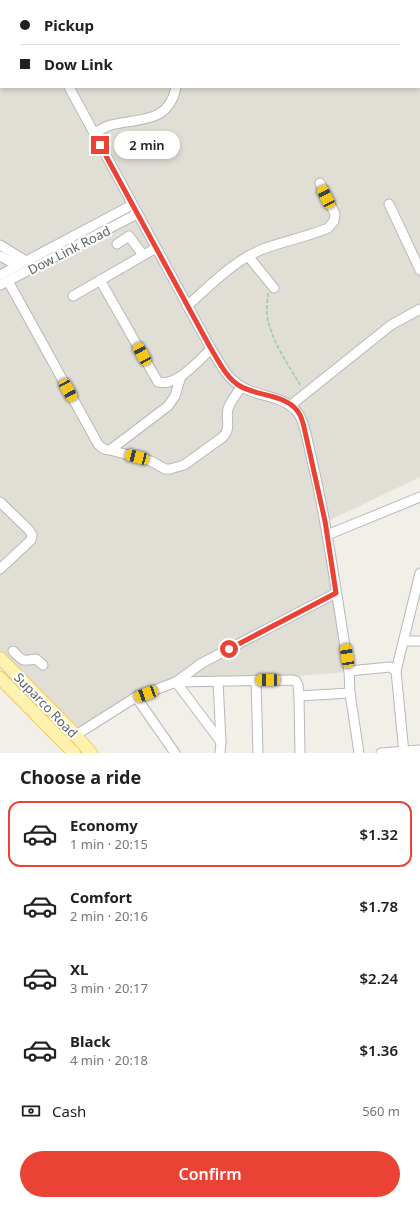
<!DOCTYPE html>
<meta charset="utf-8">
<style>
:root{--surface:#fff;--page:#f2f2f2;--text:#202124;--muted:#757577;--line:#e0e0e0;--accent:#ea4335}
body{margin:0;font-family:"Noto Sans",sans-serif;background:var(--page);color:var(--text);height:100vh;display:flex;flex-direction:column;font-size:15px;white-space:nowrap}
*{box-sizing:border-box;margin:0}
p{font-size:13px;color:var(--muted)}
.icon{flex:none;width:22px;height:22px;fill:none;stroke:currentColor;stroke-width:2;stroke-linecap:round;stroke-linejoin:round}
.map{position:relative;height:753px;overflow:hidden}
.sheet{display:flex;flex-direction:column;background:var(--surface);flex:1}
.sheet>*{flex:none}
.guide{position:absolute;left:0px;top:0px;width:420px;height:88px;box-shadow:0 2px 6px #0003;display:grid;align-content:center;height:88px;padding:0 20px;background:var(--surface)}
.end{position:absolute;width:18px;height:18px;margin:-9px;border:5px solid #ea4335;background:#fff;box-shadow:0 0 0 2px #fff}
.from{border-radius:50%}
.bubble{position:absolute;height:28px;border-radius:14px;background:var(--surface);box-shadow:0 2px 6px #0003;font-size:13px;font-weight:600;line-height:28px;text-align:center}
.car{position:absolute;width:12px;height:24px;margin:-12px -6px;border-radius:5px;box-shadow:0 0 3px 1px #0007;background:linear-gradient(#f5c518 24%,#345 0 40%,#f5c518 0 76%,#345 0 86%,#f5c518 0)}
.guide b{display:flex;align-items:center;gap:14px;height:38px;font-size:15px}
.guide b+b{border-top:1px solid var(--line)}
.guide i{width:10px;height:10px;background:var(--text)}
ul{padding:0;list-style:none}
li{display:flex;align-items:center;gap:12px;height:66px;margin:0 8px 6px;padding:0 12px;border:2px solid transparent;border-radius:12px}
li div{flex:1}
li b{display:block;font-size:15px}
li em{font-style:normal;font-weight:600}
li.active{border-color:var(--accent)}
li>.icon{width:36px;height:36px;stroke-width:1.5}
h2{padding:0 20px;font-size:18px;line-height:48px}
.pay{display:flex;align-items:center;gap:10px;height:44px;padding:0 20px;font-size:15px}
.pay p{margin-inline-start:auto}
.action{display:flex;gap:8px;margin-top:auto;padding:8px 20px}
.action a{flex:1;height:46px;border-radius:24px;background:var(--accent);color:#fff;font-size:16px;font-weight:600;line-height:46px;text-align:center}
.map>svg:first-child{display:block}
.education{fill:#e1ded6;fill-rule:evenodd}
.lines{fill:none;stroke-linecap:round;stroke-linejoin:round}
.minor-casing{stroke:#b5b8bc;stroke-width:11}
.major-casing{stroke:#f2c960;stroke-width:14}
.path{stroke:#9cc7a9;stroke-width:1.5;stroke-dasharray:4 2;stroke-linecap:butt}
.minor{stroke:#fff;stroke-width:9}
.major{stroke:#fff2af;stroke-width:12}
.route{stroke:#ea4335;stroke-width:5}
.labels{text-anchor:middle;stroke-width:4;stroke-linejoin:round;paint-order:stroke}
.street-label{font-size:13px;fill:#5f6368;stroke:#fff}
</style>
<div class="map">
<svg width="420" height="753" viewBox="0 0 420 753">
<rect width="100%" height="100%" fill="#f1efe8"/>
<!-- education -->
<path class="education" d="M0,0h420v477l-94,45 21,150 -129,10 -40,1 -42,14 -61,36 -75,-75zM1,1h418v86h-418z"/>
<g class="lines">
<!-- minor casing -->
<g class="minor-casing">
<g id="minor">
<polyline points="23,0 23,1"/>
<polyline points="0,3 1,3"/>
<path d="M69,87l141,260c8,13 16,30 29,38 18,13 44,9 59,28 7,9 10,31 13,43 17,71 26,143 38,215l1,22 9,60"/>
<path d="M94,133c6,-2 11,-7 17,-8 28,-7 58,-1 65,-38"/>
<polyline points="389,204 420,270"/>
<polyline points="117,244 129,236 143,255"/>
<polyline points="0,245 26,261"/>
<polyline points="0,256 17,265"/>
<polyline points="248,256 274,288"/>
<polyline points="0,275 132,205"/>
<path d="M100,280l58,102c19,5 40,-21 53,-33"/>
<path d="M8,281l90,163c4,4 6,6 12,6l58,-44 7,-10 6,-20"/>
<polyline points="0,285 137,214"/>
<polyline points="73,296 156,248"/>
<path d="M187,306c24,-21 46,-45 76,-57 21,-8 44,-12 65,-21l6,-7 1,-7 -15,-31"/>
<polyline points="291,405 391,325 420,309"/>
<path d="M110,450l41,11 14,8h5l14,-4 39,-28c9,-10 2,-17 5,-28 2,-8 9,-15 13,-22"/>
<polyline points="0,502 29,530 32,535 31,540 0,569"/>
<polyline points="327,535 420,497"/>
<polyline points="404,641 420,641"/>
<path d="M13,651c11,11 9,10 23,8l7,6"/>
<polyline points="349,671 390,667 396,671"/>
<polyline points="256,680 258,753"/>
<polyline points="218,681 221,742 220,753"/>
<polyline points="136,697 175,753"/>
<polyline points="76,735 136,697 176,682 291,680 296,681 298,685 299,696"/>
<polyline points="221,742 176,682 202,663 336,593"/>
<polyline points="300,753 299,696 350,693"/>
<polyline points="381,753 420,750"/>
<polyline points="404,753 396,671 420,573"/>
</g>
</g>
<!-- major casing -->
<g class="major-casing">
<g id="major">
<polyline points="0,658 70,729 91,753"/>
<polyline points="0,678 74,753"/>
</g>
</g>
<!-- path -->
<path class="path" d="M268,293c0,7 -2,15 -1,22 4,26 21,49 34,71"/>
<!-- minor -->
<use href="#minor" class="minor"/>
<!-- major -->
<use href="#major" class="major"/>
</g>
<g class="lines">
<!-- route -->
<path class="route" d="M100,145l110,202c8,13 16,31 30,39 18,11 50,8 60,29 2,4 3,8 4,12l21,94 11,72 -107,56"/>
</g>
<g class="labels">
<!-- street labels -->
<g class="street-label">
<text transform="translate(69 250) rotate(-27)" y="5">Dow Link Road</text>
<text transform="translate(46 705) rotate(46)" y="5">Suparco Road</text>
</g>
</g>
</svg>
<i class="end from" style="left:229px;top:649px"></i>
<i class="end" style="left:100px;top:145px"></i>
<div class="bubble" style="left:114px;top:131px;width:66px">2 min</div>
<i class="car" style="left:326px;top:197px;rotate:334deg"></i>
<i class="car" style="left:142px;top:354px;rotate:331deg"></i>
<i class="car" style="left:68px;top:390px;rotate:151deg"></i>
<i class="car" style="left:137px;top:457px;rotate:285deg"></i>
<i class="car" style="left:347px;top:656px;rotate:351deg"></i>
<i class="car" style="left:268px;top:680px;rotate:269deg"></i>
<i class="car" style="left:146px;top:694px;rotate:250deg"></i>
<div class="guide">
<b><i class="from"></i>Pickup</b>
<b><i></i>Dow Link</b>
</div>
</div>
<section class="sheet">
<h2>Choose a ride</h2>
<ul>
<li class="active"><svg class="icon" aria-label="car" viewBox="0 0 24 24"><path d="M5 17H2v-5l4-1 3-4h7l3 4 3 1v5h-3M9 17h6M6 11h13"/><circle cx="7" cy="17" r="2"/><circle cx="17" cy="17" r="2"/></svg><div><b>Economy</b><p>1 min · 20:15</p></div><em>$1.32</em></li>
<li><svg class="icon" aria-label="car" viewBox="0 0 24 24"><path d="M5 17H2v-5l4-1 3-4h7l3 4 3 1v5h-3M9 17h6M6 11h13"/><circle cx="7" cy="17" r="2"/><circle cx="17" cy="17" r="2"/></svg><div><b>Comfort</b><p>2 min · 20:16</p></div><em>$1.78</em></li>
<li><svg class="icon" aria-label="car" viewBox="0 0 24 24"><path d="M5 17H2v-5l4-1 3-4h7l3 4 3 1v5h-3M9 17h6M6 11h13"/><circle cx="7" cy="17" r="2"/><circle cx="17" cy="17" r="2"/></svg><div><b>XL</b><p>3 min · 20:17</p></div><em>$2.24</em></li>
<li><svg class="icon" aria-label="car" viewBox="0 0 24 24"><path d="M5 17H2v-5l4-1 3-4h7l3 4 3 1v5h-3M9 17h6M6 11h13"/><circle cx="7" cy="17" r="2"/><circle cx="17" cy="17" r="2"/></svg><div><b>Black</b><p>4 min · 20:18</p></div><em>$1.36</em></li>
</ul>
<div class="pay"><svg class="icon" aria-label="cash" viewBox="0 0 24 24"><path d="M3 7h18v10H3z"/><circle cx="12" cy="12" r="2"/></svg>Cash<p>560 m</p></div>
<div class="action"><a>Confirm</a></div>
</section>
